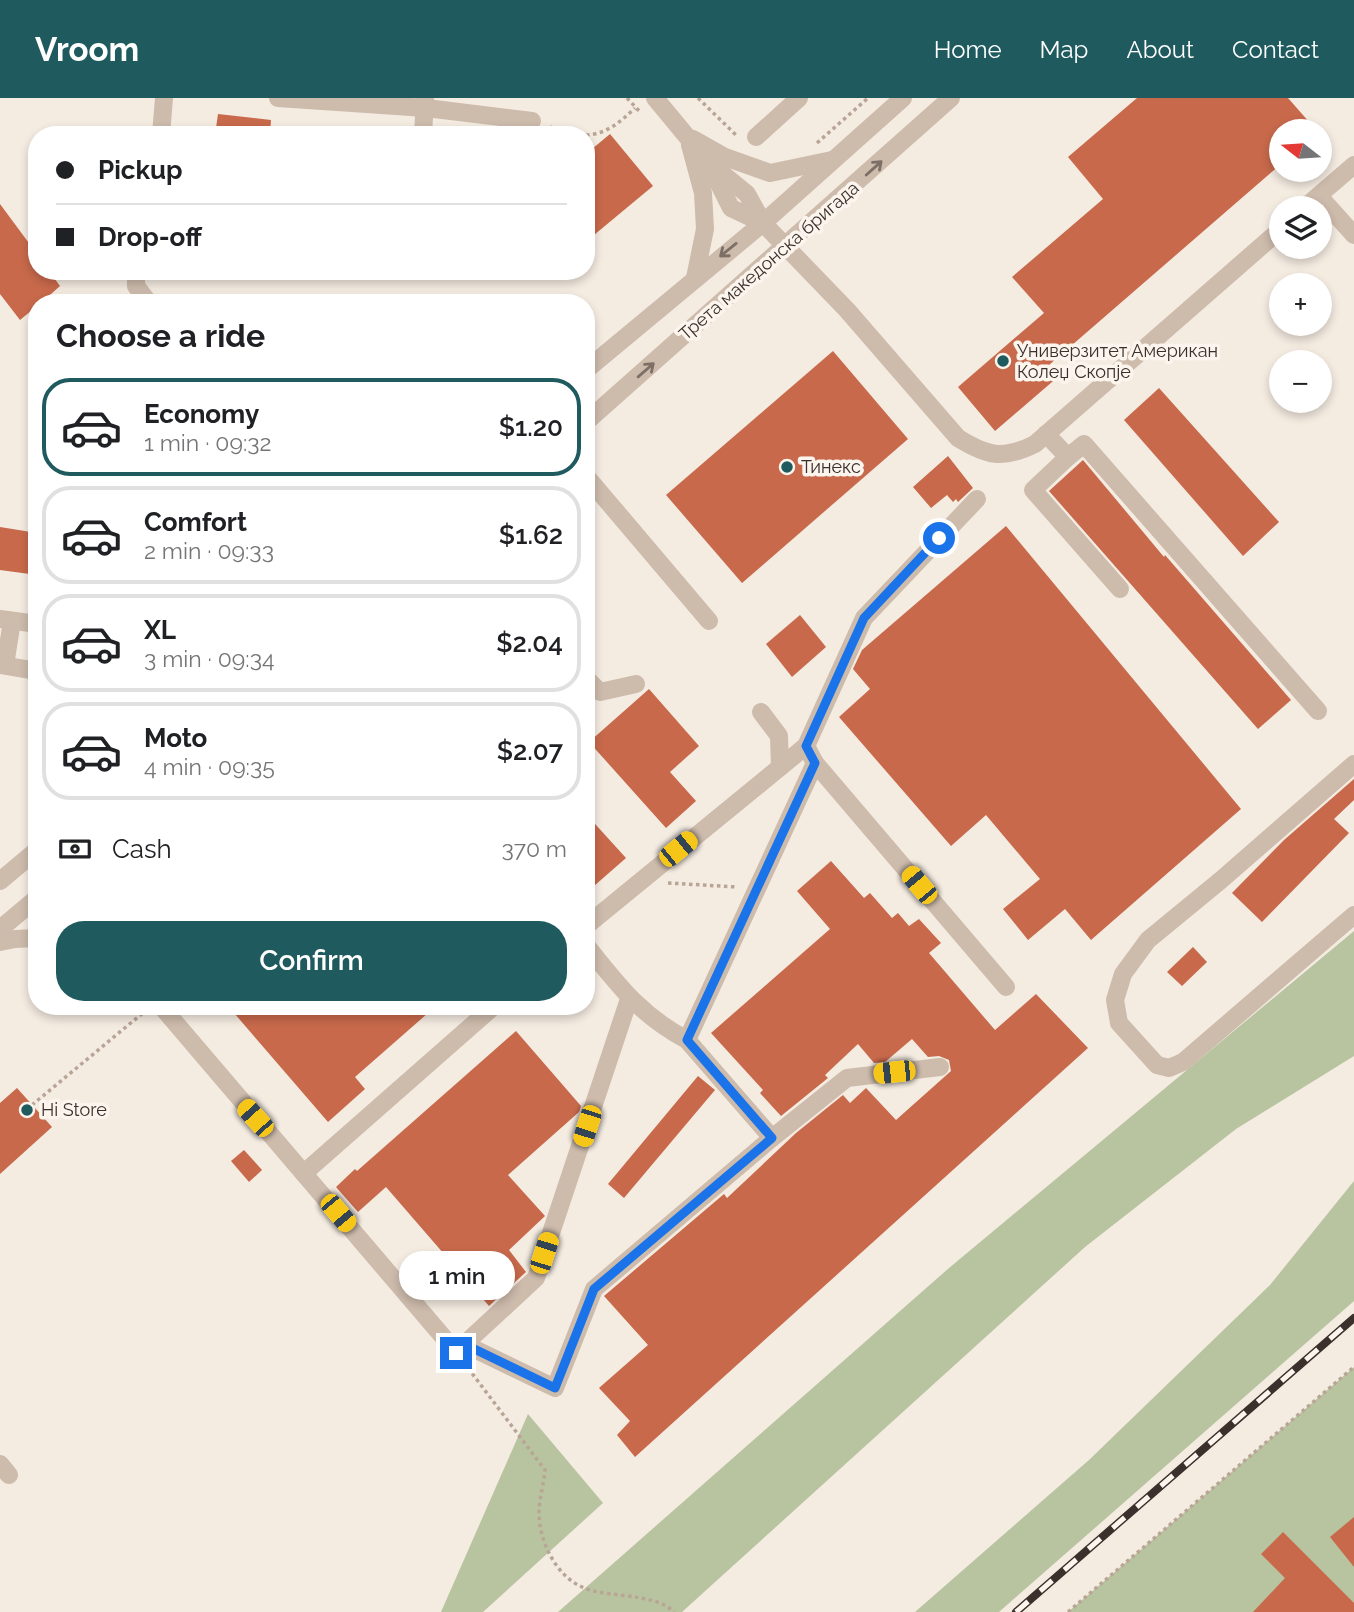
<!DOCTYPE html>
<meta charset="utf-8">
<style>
:root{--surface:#fff;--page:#f2f2f2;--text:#202124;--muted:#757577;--line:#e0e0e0;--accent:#1f5a5e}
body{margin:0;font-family:Raleway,sans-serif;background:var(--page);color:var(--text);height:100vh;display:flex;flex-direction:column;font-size:26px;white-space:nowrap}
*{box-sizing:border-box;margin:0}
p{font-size:23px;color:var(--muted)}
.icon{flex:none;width:38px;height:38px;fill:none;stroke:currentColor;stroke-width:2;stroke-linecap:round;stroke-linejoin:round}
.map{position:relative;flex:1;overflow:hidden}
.panel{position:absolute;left:28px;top:196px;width:567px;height:721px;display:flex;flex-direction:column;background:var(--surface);border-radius:28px;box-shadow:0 4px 10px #0003}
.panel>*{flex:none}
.guide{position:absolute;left:28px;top:28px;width:567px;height:154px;border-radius:28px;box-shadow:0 4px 10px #0003;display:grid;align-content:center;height:154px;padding:0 28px;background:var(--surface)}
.needle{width:46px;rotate:287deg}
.fabs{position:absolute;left:1269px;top:21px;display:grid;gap:14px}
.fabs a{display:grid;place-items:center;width:63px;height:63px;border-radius:50%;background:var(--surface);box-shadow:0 4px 10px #0003;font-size:35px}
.end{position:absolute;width:32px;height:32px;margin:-16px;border:9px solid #1a73e8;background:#fff;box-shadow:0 0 0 4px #fff}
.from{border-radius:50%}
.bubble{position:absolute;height:49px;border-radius:24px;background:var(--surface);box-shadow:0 4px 10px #0003;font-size:23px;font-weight:600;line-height:49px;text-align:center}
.car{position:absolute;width:21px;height:42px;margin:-21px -10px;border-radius:9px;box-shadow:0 0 5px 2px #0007;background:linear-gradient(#f5c518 24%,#345 0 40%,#f5c518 0 76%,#345 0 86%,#f5c518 0)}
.guide b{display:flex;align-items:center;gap:24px;height:66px;font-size:26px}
.guide b+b{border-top:2px solid var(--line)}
.guide i{width:18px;height:18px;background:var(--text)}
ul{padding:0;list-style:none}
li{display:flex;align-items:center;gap:21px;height:98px;margin:0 14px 10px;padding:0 14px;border:4px solid var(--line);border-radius:28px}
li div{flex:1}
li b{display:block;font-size:26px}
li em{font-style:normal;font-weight:600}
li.on{border-color:var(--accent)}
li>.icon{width:63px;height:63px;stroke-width:1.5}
h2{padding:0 28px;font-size:32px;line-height:84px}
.pay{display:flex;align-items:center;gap:18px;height:77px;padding:0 28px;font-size:26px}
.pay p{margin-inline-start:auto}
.primary-button{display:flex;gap:14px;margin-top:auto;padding:14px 28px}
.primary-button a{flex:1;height:80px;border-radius:28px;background:var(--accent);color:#fff;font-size:28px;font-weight:600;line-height:80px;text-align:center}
header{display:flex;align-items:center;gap:42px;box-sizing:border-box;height:98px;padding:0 35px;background:var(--accent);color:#fff}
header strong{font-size:33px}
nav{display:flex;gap:38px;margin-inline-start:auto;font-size:24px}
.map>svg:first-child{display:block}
.green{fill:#b8c4a0}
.building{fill:#c8694b}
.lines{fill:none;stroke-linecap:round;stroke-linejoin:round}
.path{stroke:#b9a596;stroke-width:3.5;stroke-dasharray:3.5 3.5;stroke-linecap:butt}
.minor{stroke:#cdbbac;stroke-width:18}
.rail-casing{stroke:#3b302b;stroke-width:8}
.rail{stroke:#fbf5ee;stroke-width:5;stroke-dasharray:16;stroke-linecap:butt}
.oneway{stroke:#7d6f65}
.route{stroke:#1a73e8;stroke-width:9}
.poi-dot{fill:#1f5a5e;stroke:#fbf5ee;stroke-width:2.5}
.labels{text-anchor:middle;stroke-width:7;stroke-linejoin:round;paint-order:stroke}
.street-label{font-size:18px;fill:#3b302b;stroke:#fbf5ee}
.poi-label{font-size:18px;fill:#3b302b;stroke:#fbf5ee;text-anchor:start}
</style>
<header>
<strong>Vroom</strong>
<nav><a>Home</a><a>Map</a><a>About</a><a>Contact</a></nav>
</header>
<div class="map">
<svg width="1354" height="1514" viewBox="0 0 1354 1514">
<rect width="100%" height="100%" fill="#f4ebe1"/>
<!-- green -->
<g class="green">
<polygon points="1354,833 1354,958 1236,1031 1085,1149 682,1514 558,1514 949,1170"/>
<polygon points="1354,1083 1354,1203 999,1514 915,1514 1089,1362 1270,1187"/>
<polygon points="1354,1269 1354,1514 1068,1514"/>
<polygon points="528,1316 603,1405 483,1514 441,1514"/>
</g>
<!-- building -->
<g class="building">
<polygon points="1137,0 1288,0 1317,33 1281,33 1281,66 1049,267 1059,278 995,333 958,289 1044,215 1012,179 1103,101 1068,59"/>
<polygon points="218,16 271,22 270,37 215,37"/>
<polygon points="610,36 653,88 594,137 586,128 586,56"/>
<polygon points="0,106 37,156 37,173 49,173 60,188 41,205 37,205 37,208 20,222 0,196"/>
<polygon points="833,253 908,341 742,485 666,397"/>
<polygon points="1159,290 1279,424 1243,458 1124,322"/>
<polygon points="948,358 973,390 958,404 956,401 953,404 947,397 931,410 913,389"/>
<polygon points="1083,362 1164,459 1165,457 1291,602 1258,631 1049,393"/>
<polygon points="1006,428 1241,711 1091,842 1065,811 1028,842 1003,811 1040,781 986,717 951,748 839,619 870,591 853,571 862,552"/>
<polygon points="0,429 37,435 37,477 0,472"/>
<polygon points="800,517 826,549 792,579 766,546"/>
<polygon points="649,591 699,648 670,674 696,703 666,730 589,644"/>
<polygon points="1354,681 1354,702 1334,721 1349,735 1262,824 1232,795 1284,742"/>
<polygon points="586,716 626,760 586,795"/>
<polygon points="831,763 864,800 870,795 892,820 898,815 909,828 919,821 941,845 929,855 995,932 1036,896 1088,950 635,1359 617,1337 630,1323 599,1290 648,1247 604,1198 724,1096 727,1100 796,1035 843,997 850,1005 866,990 896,1022 951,973 949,962 939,958 928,959 912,941 885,964 874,965 858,946 825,977 828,980 781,1018 760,995 763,992 711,935 830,831 797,793"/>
<polygon points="1193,849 1207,864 1182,888 1167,874"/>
<polygon points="228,908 436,908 355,979 365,991 328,1024"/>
<polygon points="516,933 581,1008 579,1014 508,1077 545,1118 509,1152 526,1174 489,1208 386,1089 358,1114 336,1089 355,1071 357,1073"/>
<polygon points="698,978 715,992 624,1100 608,1086"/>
<polygon points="17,990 52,1029 0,1076 0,1005"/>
<polygon points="244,1052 262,1072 249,1084 231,1063"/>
<polygon points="1354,1419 1354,1469 1330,1439"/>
<polygon points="1283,1434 1354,1505 1354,1514 1253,1514 1285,1480 1261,1456"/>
</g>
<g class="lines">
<!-- path -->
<g class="path">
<polyline points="627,0 641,15"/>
<polyline points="698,0 737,38"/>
<polyline points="550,29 574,37"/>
<path d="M586,37c21,-1 34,-13 49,-27"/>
<polyline points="817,45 868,0"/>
<polyline points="513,205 518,200 523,201 524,205"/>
<polyline points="668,785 737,789"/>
<polyline points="32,1007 144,914"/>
<path d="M468,1270l77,102c-1,14 -6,29 -6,43 0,27 16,61 41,73 15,8 38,8 54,11 14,2 30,5 40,15"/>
<polyline points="1068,1514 1354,1269"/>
</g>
<!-- minor -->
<g class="minor">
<polyline points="278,0 426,10 532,23"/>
<polyline points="655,0 708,64 731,110 763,125"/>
<polyline points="161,37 164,0"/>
<polyline points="423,37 425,0"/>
<polyline points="756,39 799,0"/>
<polyline points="693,41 725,59 770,75 832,62"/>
<polyline points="690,47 703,95 705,131 695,180"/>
<path d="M708,64l39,32 16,29 84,87 111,128c29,18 45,22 77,6l246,-215"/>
<polyline points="1319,98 1354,137"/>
<polyline points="1304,110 1354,67"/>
<polyline points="136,173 136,188 149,205"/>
<polyline points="586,272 763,125 903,0"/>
<polyline points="586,324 951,0"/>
<polyline points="1046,336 1068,359 1084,346 1318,613"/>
<polyline points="1068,359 1033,392 1120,491"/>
<polyline points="586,378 709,523"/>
<polyline points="0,521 37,526"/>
<polyline points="0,567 37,573"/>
<polyline points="5,567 12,523"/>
<polyline points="586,580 600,594 636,586"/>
<polyline points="761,614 779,638 780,669"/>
<polyline points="806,648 815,665 1006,889"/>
<polyline points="1354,666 1221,782 1148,842 1123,876 1115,902 1119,925 1157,967 1169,970 1183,964 1354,817"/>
<polyline points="0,783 37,752"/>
<polyline points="586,828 806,648 864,520 977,401"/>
<polyline points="0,831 37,800"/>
<polyline points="0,844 15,841 37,840"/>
<polyline points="161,908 456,1254 536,1180 629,901"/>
<polyline points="687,942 815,665"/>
<polyline points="772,1040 847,980 940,969"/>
<polyline points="304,1075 494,908"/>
<path d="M464,1246l91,44 39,-99 178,-151 -85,-98c-47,-25 -69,-55 -101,-95"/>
<polyline points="0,1366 9,1377"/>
</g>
<!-- rail casing -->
<g class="rail-casing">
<polyline id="rail" points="1016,1514 1354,1220"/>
</g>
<!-- rail -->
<use href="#rail" class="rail"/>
</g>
<!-- one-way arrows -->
<defs><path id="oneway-shaft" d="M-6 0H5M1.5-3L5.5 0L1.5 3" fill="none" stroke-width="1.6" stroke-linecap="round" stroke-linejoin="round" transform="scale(1.75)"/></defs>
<g class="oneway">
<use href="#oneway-shaft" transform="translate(874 70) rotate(-42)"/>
<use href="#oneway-shaft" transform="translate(728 152) rotate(141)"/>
<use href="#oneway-shaft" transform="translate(646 272) rotate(-41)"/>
</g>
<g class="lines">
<!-- route -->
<polyline class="route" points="456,1255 464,1246 555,1290 594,1191 772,1040 687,942 815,665 806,648 864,520 939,440"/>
</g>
<!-- markers -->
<g class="poi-dot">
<circle cx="1003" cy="263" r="7"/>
<circle cx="787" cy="369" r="7"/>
<circle cx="27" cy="1012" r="7"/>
</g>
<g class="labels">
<!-- street labels -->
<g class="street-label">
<text transform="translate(769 163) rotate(-41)" y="6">Трета македонска бригада</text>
</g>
<!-- poi labels -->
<g class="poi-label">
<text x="1017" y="259">Универзитет Американ<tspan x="1017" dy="21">Колеџ Скопје</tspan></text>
<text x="801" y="375">Тинекс</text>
<text x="41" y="1018">Hi Store</text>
</g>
</g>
</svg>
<div class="fabs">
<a><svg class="needle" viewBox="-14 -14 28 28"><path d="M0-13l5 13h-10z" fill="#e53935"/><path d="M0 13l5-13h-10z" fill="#757577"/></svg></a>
<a><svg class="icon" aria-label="layers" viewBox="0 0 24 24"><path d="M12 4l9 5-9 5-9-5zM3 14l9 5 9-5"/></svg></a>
<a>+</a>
<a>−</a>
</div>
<i class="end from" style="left:939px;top:440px"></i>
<i class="end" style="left:456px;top:1255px"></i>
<div class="bubble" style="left:399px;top:1153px;width:116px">1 min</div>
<i class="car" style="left:678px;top:751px;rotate:51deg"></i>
<i class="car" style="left:919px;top:787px;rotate:320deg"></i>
<i class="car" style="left:894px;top:974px;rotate:264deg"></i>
<i class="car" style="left:255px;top:1020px;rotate:318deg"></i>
<i class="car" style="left:587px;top:1028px;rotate:198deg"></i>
<i class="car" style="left:338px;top:1115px;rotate:140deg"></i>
<i class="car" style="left:544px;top:1155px;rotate:18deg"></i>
<div class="guide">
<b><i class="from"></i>Pickup</b>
<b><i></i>Drop-off</b>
</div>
<section class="panel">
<h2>Choose a ride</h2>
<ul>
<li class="on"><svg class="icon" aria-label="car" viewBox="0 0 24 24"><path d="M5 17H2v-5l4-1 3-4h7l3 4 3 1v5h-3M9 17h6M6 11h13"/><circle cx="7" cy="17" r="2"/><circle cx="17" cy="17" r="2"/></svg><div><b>Economy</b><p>1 min · 09:32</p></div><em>$1.20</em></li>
<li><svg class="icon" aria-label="car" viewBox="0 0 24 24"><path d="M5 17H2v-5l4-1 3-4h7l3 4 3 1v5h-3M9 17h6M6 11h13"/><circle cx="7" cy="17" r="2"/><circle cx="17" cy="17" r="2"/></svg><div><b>Comfort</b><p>2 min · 09:33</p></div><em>$1.62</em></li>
<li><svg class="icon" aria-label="car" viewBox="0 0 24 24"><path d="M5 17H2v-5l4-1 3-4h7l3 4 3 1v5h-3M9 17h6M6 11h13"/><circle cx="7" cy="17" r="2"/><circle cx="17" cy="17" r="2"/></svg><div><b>XL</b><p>3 min · 09:34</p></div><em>$2.04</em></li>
<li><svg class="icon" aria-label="car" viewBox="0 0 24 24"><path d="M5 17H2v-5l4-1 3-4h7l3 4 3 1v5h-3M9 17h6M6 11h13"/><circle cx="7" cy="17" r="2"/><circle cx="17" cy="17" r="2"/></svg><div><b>Moto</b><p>4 min · 09:35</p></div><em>$2.07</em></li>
</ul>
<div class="pay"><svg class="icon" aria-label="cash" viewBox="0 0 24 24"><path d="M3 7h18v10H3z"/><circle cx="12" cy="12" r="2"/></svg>Cash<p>370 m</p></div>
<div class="primary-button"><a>Confirm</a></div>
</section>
</div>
